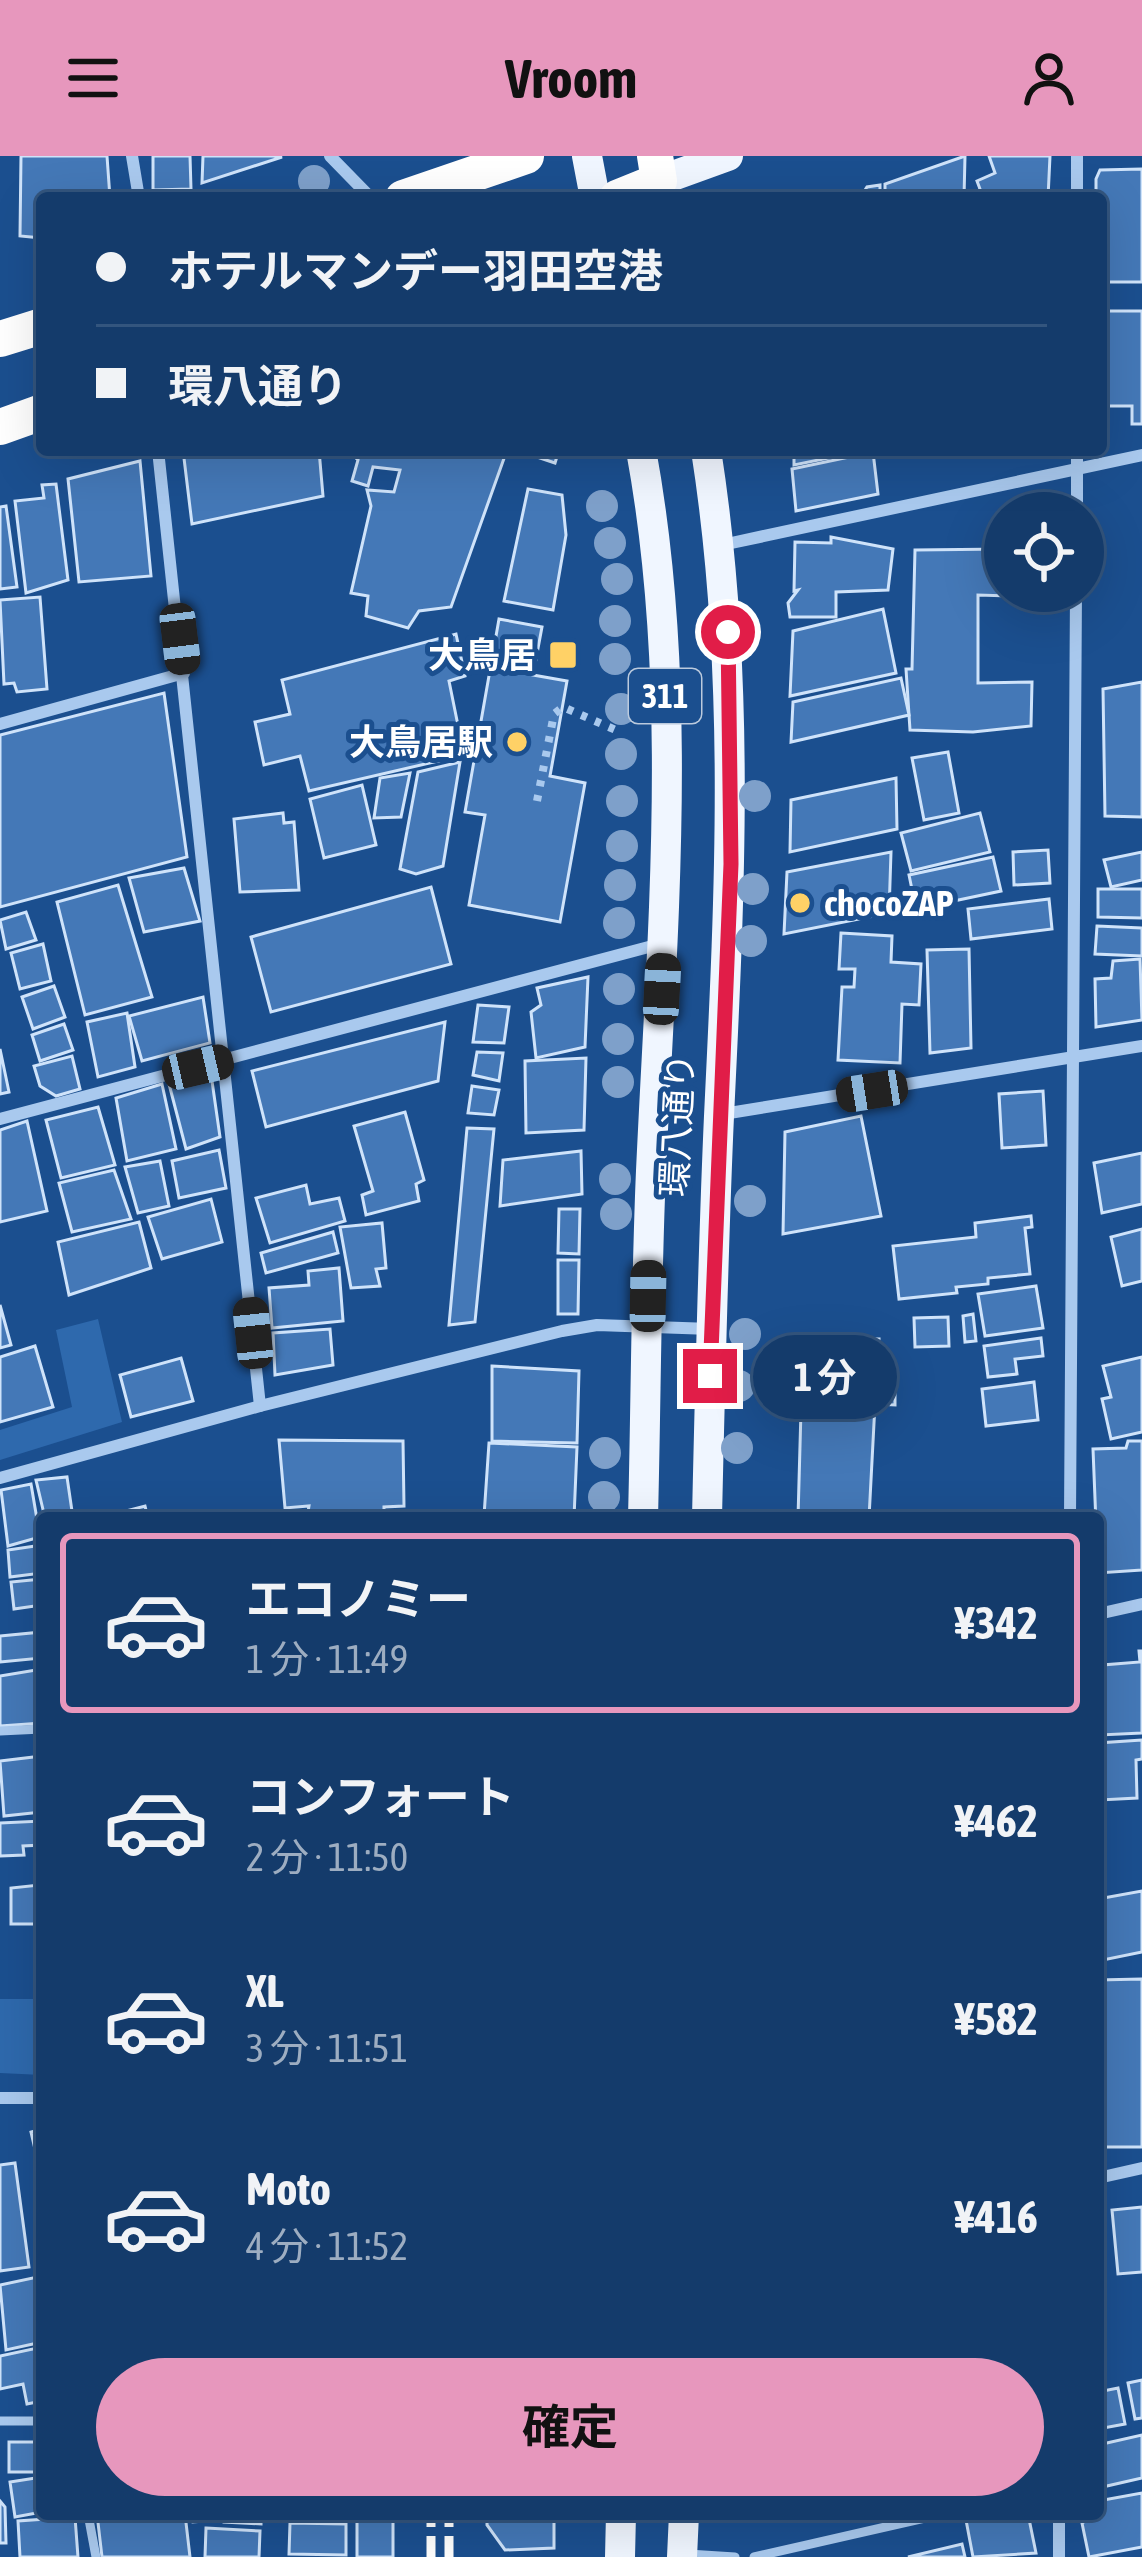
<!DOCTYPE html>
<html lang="ja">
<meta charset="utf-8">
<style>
:root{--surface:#143b6b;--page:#1d4271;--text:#f1f3f6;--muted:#9dadc1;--line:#33557e;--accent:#e797bd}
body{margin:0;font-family:"Asap Condensed","Noto Sans JP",sans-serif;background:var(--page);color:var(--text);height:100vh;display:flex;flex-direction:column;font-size:45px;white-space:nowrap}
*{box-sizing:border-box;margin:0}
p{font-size:39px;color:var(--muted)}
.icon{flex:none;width:66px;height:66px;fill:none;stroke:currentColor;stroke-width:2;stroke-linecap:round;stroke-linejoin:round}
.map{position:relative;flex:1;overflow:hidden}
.panel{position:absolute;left:36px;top:1356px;width:1068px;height:1008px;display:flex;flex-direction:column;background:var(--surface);border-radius:12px;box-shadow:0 12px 48px #0002,0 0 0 3px var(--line)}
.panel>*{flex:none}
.guide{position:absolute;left:36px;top:36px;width:1071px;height:264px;border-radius:12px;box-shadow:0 12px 48px #0002,0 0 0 3px var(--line);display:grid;align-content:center;height:264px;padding:0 60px;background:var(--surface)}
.fabs{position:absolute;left:984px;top:336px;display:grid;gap:24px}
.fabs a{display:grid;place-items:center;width:120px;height:120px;border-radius:50%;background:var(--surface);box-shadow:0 12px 48px #0002,0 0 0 3px var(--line);font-size:60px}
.end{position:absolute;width:54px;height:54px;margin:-27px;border:15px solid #e11d48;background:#fff;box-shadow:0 0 0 6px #fff}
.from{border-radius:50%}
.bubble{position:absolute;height:84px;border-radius:42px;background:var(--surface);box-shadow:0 12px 48px #0002,0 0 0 3px var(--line);font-size:39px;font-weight:700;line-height:84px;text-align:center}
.car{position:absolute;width:36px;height:72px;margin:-36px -18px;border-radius:15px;box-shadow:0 0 9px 3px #0007;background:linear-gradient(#222 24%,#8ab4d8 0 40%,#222 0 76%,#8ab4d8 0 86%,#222 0)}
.guide b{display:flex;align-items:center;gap:42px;height:114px;font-size:45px}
.guide b+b{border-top:3px solid var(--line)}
.guide i{width:30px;height:30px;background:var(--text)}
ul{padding:21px 0 0;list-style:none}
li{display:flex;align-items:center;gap:36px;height:180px;margin:0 24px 18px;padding:0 36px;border:6px solid transparent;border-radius:12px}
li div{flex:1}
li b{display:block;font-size:45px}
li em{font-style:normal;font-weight:700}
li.selected{border-color:var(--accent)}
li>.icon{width:108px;height:108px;stroke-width:1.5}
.cta{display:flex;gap:24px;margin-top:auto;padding:24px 60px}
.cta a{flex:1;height:138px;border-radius:72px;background:var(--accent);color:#111;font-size:48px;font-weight:700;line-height:138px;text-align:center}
header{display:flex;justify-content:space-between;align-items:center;height:156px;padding:0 60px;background:var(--accent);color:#111;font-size:54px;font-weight:700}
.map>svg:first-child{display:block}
.green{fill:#2e69ad}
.building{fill:#4478b7;stroke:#cfe3fa;stroke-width:3}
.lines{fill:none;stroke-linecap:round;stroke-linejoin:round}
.path{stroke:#a9c9ee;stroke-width:8;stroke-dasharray:6 9;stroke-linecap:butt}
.lane{stroke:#a9c9ee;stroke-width:9}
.street{stroke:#a9c9ee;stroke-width:12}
.primary{stroke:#f0f6ff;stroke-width:30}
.highway{stroke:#fff;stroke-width:36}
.rail{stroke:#fff;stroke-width:9;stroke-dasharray:21 9;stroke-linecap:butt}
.tree{fill:#7ea0ca}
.route{stroke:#e11d48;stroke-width:15}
.poi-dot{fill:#ffd166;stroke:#1b4f8f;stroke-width:4.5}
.labels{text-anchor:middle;stroke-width:10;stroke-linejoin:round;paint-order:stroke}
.shield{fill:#1b4f8f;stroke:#bbcadd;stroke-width:3}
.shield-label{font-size:33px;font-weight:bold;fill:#fff}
.poi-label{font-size:36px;font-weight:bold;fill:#fff;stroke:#1b4f8f;text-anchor:end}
.street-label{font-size:36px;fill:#fff;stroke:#1b4f8f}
</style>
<header><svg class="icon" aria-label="menu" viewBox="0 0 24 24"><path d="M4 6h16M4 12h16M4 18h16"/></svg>Vroom<svg class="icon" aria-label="person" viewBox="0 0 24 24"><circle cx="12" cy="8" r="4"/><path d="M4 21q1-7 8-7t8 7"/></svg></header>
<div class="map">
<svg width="1142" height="2401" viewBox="0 0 1142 2401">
<rect width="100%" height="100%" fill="#1b4f8f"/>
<!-- green -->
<g class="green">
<polygon points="98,1163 122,1266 0,1304 0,1274 72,1251 56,1174"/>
<polygon points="0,1843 42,1843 42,1919 0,1917"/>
</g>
<!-- building -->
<g class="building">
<polygon points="21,0 107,0 110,42 42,42 42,82 20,80"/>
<polygon points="153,0 190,0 191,33 153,34"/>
<polygon points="203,0 273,0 282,1 202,27"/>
<polygon points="965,0 964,42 885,42 885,28"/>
<polygon points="989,0 1050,0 1048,42 970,42 980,33 977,25 995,17"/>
<polygon points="1142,13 1142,126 1101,126 1101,42 1096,42 1096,23 1100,14"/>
<polygon points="880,29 880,42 860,42 867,31"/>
<polygon points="1102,155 1142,155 1142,268 1132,268 1132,250 1105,250"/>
<polygon points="183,294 319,294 323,340 192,368"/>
<polygon points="347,294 507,294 451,451 419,455 408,472 366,460 368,440 351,437 371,350 367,334 394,336 400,314 373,311 368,330 352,325 358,304"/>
<polygon points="536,294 559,294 555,307 534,300"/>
<polygon points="794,294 868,294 794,309"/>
<polygon points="873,296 878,338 796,355 792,313"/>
<polygon points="140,305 151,420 79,426 68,323"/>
<polygon points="56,328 68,424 26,437 15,345 44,342 42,329"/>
<polygon points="528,333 562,339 566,379 553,454 504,445"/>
<polygon points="6,350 17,431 0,433 0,351"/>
<polygon points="831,381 893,393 888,434 836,436 836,461 790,461 788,447 798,434 794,435 795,386 831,387"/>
<polygon points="1005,393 1005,435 1038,435 1038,441 978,439 978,527 1032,526 1031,570 973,576 910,574 906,513 912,513 915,394"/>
<polygon points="40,441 47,533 17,536 14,527 4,528 0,444"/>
<polygon points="883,453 896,517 790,540 793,475"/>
<polygon points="499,463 542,471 533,519 567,525 550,620 585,627 560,766 469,749 485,659 465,656"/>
<polygon points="456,478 465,520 449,525 464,599 309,635 300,600 264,609 255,566 290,558 282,524"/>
<polygon points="901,522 909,559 791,586 793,546"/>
<polygon points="1142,526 1142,661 1105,660 1103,533"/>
<polygon points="164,537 187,701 0,751 0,579"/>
<polygon points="948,596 959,657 924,664 912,602"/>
<polygon points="460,606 443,710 416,718 400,713 418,616"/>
<polygon points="410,617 401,661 374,662 380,622"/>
<polygon points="896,622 897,673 790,696 791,644"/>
<polygon points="362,629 376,689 324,702 310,643"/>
<polygon points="283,657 284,667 294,666 299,734 240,736 234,663"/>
<polygon points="980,657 990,696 911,715 901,677"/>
<polygon points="1048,694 1050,727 1014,729 1013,696"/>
<polygon points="891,696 889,757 784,778 787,716"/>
<polygon points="1142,696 1142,724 1111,731 1104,704"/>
<polygon points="993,701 1001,735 916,753 909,719"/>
<polygon points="184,712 200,765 144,776 129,722"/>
<polygon points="118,729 152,841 85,859 57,746"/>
<polygon points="431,731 451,808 271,856 251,781"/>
<polygon points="1098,733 1142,733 1142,762 1098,761"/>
<polygon points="1049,743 1052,773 971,783 968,753"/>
<polygon points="26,756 36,784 6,793 0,764"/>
<polygon points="1097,770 1142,772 1142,800 1095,798"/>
<polygon points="841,777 892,780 891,806 921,808 919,849 902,848 900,907 838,904 842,831 854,831 855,813 839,813"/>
<polygon points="43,788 51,825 20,833 11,797"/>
<polygon points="969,793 971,892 930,897 927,794"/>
<polygon points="1140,803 1142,864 1096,871 1095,823 1111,822 1113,805"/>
<polygon points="588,821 585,891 536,902 531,856 541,849 537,832"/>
<polygon points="54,830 65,861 33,873 22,841"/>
<polygon points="203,841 210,887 142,905 129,860"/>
<polygon points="478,849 509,851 504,887 473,886"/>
<polygon points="127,857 135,911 98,921 87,866"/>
<polygon points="445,866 438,925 266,971 252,915"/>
<polygon points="64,868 73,894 40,905 32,879"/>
<polygon points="0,893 9,936 0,938"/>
<polygon points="477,896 503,897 499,925 473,919"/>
<polygon points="72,900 80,933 56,940 40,930 34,910"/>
<polygon points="586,902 584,974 526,977 525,905"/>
<polygon points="211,918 220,981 186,993 169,928"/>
<polygon points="162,928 176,993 127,1005 116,942"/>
<polygon points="472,930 499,934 494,959 468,957"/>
<polygon points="1043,935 1046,989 1002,992 999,938"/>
<polygon points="98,951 115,1009 61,1022 46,964"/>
<polygon points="405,956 424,1024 416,1028 419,1045 366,1059 362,1039 373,1035 354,970"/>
<polygon points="861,960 881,1060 783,1078 785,976"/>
<polygon points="27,965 47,1055 0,1066 0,974"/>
<polygon points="467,972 494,973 475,1166 449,1169"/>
<polygon points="219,994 226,1032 179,1042 172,1005"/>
<polygon points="581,995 582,1038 500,1050 503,1004"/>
<polygon points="1142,997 1142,1048 1102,1057 1094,1007"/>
<polygon points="160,1005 169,1050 138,1057 125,1011"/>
<polygon points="114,1014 131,1063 72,1076 59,1027"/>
<polygon points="306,1029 310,1048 339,1042 345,1065 270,1087 256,1042"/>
<polygon points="211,1043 222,1086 162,1103 148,1061"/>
<polygon points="559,1053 580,1053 579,1098 558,1097"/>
<polygon points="1031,1060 1032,1071 1025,1072 1030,1118 988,1122 988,1128 956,1131 957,1137 899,1143 893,1090 976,1081 975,1067"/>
<polygon points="139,1066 151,1112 69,1139 58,1086"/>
<polygon points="382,1067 386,1112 376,1113 380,1130 351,1132 340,1071"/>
<polygon points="1142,1073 1142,1125 1122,1130 1111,1081"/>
<polygon points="333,1076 338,1097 266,1117 261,1097"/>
<polygon points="558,1104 579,1104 578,1158 558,1158"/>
<polygon points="339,1112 343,1165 272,1172 269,1132 309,1129 308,1115"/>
<polygon points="1036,1130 1043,1172 985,1180 978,1138"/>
<polygon points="0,1149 11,1189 0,1192"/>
<polygon points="973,1158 976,1185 965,1186 963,1160"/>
<polygon points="948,1161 949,1190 915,1191 914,1162"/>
<polygon points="330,1173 333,1209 275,1219 273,1177"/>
<polygon points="803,1182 879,1183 877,1230 895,1230 895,1249 875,1248 869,1362 798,1362"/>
<polygon points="1041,1182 1043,1200 1015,1203 1017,1218 988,1221 984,1190"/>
<polygon points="35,1190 53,1251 0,1266 0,1201"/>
<polygon points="1142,1201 1142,1276 1111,1283 1102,1243 1111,1241 1103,1210"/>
<polygon points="181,1202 193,1245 131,1261 120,1219"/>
<polygon points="492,1210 579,1215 577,1287 492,1285"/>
<polygon points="1034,1226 1038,1264 986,1270 982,1233"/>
<polygon points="279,1284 403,1285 404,1350 384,1351 384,1362 307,1362 309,1350 285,1352"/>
<polygon points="1128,1285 1142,1285 1142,1414 1098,1417 1093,1293 1126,1292"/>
<polygon points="489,1287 577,1291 574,1362 484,1360"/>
<polygon points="67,1321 73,1362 45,1362 36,1324"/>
<polygon points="31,1328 40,1381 8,1390 1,1334"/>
<polygon points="145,1350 148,1362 99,1362"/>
<polygon points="42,1389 42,1417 10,1421 8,1394"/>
<polygon points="42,1423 42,1449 14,1453 11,1426"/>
<polygon points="42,1476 42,1502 0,1506 0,1480"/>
<polygon points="1139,1495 1142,1495 1142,1577 1100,1579 1103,1509 1140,1506"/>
<polygon points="42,1513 42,1567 0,1570 0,1520"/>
<polygon points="1142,1584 1142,1603 1136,1604 1137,1642 1100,1644 1098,1587"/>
<polygon points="42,1600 42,1656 4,1660 0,1605"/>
<polygon points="42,1665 42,1689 23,1690 24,1699 0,1700 0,1667"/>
<polygon points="40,1717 42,1716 42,1804 40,1768 11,1768 11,1732 40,1729"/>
<polygon points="1142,1735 1142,1796 1103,1804 1098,1743"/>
<polygon points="1142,1823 1142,1991 1098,1991 1098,1824"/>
<polygon points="42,1973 42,2018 41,2019 31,1976"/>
<polygon points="15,2007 29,2111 0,2115 0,2009"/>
<polygon points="1142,2051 1142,2116 1118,2118 1112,2054"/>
<polygon points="42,2120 42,2186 6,2194 0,2129"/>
<polygon points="42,2191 42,2245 27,2248 23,2228 0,2233 0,2200"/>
<polygon points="1142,2224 1142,2262 1135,2263 1128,2227"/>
<polygon points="1118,2232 1125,2268 1098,2273 1098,2236"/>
<polygon points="1142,2279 1142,2322 1098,2332 1098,2289"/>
<rect x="9" y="2286" width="33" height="30"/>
<polygon points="42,2321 42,2356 15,2361 10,2326"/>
<polygon points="1142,2337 1142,2391 1089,2401 1082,2367 1098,2358 1098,2345"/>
<polygon points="0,2345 5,2351 6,2387 0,2387"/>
<polygon points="97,2358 185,2358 190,2401 102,2401"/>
<polygon points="192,2358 218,2358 219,2364 193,2366"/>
<polygon points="224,2358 261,2358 261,2368 224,2366"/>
<rect x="357" y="2358" width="36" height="43"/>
<polygon points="487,2358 554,2358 554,2392 505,2394 487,2369"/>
<polygon points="998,2358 1028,2358 1036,2397 973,2401 966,2364"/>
<polygon points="75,2361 78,2401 20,2401 18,2365"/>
<polygon points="290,2367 346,2368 346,2399 289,2398"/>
<polygon points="206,2372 260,2375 259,2401 205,2401"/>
<polygon points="962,2388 965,2401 908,2401"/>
</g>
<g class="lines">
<!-- path -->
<polyline class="path" points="537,645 554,558 563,551 618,575"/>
<!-- lane -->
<g class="lane">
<polyline points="0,1575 42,1573"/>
<polyline points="0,2265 42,2265"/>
<polyline points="88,2358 96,2401"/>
<polyline points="688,2398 735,2401"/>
<polyline points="754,2401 938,2359"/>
</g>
<!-- street -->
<g class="street">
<polyline points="132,0 139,42"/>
<polyline points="330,0 371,42"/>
<polyline points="1077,0 1077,42"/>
<polyline points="158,294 260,1250"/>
<polyline points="1077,357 1077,294"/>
<polyline points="722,389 1142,299"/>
<polyline points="0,568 184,517"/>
<polyline points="723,958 1142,890"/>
<polyline points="0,963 660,788"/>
<polyline points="0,1322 260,1250 562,1175 597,1169 711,1173"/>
<polyline points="1070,1362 1076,435"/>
<polyline points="1098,1458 1142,1448"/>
<polyline points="0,1942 42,1942"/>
<polyline points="1098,2022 1142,2012"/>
<polyline points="1059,2401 1059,2358"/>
</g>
<!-- primary -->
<g class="primary">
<polyline points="587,0 595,42"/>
<polyline points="662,42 659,25 728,0"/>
<path d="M641,294c44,238 21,480 10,721 -5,115 -5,231 -8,347"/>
<path d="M706,294c35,222 24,442 13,666 -6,134 -9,268 -12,402"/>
<polyline points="620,2401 621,2358"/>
<polyline points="682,2401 684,2358"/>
</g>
<!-- highway -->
<g class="highway">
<polyline points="403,42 526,0"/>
<polyline points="617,42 659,25 655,0"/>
<polyline points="0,183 42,170"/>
<polyline points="0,271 42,256"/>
</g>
<!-- rail -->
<g class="rail">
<polyline points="431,2401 431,2358"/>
<polyline points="449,2401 449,2358"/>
</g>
</g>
<!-- trees -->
<g class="tree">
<circle cx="314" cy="25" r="16"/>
<circle cx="602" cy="350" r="16"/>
<circle cx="610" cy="387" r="16"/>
<circle cx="617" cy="423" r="16"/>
<circle cx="615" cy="465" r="16"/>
<circle cx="615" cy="503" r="16"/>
<circle cx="621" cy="553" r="16"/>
<circle cx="621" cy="598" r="16"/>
<circle cx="755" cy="640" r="16"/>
<circle cx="622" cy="645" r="16"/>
<circle cx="622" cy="690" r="16"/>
<circle cx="620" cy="729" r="16"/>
<circle cx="753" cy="733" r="16"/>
<circle cx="619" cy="767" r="16"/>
<circle cx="751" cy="785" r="16"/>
<circle cx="619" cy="833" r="16"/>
<circle cx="618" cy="883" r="16"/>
<circle cx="618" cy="926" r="16"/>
<circle cx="615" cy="1023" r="16"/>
<circle cx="750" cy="1045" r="16"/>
<circle cx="616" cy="1058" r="16"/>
<circle cx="745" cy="1178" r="16"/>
<circle cx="739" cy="1230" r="16"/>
<circle cx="737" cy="1292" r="16"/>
<circle cx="605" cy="1297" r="16"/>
<circle cx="604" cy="1341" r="16"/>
</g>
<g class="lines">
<!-- route -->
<polyline class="route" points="710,1220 731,708 728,476"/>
</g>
<!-- markers -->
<g class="poi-dot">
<rect x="548" y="484" width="30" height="30" rx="6"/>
<circle cx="517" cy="586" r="12"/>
<circle cx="800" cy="747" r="12"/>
</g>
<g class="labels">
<!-- shield labels -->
<rect class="shield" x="629" y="513" width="72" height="54" rx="9"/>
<g class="shield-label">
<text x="665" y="552">311</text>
</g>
<!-- poi labels -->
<g class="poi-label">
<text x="536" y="512">大鳥居</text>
<text x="493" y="599">大鳥居駅</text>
<text x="824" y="760" text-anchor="start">chocoZAP</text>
</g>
<!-- street labels -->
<g class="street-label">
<text transform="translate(677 969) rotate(-87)" y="13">環八通り</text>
</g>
</g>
</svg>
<div class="fabs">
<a><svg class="icon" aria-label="locate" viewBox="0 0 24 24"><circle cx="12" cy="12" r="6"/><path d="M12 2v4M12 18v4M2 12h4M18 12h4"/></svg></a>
</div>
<i class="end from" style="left:728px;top:476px"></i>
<i class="end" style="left:710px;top:1220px"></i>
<div class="bubble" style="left:753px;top:1179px;width:144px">1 分</div>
<i class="car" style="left:180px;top:483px;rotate:173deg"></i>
<i class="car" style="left:662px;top:833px;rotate:3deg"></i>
<i class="car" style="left:198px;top:911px;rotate:77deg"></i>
<i class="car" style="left:872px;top:935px;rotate:261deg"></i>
<i class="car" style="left:648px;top:1140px;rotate:1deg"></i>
<i class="car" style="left:253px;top:1177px;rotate:354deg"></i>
<div class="guide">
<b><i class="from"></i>ホテルマンデー羽田空港</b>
<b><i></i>環八通り</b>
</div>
<section class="panel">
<ul>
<li class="selected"><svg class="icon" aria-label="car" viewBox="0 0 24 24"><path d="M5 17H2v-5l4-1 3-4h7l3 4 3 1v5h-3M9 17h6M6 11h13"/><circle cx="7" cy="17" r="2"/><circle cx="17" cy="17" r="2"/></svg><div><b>エコノミー</b><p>1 分 · 11:49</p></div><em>¥342</em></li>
<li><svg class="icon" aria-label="car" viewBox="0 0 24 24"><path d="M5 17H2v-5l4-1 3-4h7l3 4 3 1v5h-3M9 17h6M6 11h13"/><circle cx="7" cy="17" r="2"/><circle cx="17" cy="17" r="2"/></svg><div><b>コンフォート</b><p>2 分 · 11:50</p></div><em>¥462</em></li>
<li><svg class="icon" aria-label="car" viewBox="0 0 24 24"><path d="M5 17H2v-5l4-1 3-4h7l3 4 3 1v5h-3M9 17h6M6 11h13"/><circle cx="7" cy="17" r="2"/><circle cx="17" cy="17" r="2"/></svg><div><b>XL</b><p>3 分 · 11:51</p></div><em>¥582</em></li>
<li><svg class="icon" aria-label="car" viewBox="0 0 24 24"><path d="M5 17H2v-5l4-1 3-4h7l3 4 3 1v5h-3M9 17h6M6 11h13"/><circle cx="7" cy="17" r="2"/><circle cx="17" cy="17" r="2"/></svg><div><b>Moto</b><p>4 分 · 11:52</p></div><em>¥416</em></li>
</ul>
<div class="cta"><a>確定</a></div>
</section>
</div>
